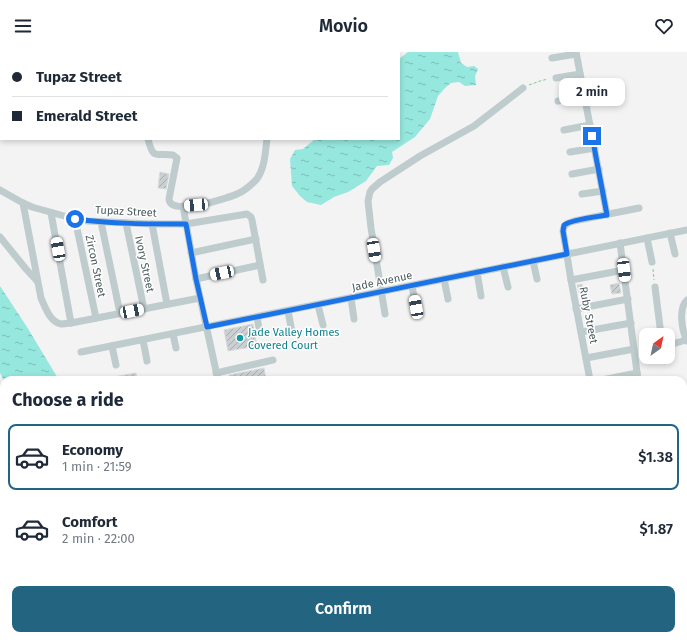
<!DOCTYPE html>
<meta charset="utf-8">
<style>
:root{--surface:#fff;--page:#f2f2f3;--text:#1f2937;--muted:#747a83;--line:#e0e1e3;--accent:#236580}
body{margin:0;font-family:"Fira Sans",sans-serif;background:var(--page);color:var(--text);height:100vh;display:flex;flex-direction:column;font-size:15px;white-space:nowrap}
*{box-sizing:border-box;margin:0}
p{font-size:13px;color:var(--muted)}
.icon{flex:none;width:22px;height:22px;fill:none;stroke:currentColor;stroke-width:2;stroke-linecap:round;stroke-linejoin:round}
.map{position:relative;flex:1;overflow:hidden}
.panel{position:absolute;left:0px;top:324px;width:687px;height:264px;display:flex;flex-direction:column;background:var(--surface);border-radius:12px 12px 0 0;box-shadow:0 2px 6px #0003}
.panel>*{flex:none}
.top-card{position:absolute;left:0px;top:0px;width:400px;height:88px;box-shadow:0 2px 6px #0003;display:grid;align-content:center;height:88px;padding:0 12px;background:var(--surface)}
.needle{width:26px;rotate:33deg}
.controls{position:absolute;left:639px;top:276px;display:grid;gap:8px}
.controls a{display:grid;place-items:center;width:36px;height:36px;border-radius:8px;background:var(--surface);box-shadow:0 2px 6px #0003;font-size:20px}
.end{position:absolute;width:18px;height:18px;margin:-9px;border:5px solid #1a73e8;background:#fff;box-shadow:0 0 0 2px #fff}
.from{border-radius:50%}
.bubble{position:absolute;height:28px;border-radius:8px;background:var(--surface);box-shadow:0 2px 6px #0003;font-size:13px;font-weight:600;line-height:28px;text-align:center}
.car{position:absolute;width:12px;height:24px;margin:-12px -6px;border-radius:5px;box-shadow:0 0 3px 1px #0007;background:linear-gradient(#fff 24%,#345 0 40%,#fff 0 76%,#345 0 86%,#fff 0)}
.top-card b{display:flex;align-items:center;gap:14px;height:38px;font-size:15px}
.top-card b+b{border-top:1px solid var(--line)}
.top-card i{width:10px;height:10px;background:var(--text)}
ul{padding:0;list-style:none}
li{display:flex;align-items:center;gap:12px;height:66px;margin:0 8px 6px;padding:0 4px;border:2px solid transparent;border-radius:8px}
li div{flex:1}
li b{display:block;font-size:15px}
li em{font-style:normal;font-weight:600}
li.selected{border-color:var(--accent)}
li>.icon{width:36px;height:36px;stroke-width:1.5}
h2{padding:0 12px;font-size:18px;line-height:48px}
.cta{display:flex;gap:8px;margin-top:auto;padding:8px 12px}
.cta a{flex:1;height:46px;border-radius:8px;background:var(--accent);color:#fff;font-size:16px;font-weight:600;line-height:46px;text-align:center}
header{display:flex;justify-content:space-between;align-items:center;height:52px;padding:0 12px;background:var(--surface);font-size:18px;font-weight:600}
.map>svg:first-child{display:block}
.water{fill:url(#water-ripples)}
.building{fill:url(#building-hatch);stroke:#d7dbdd}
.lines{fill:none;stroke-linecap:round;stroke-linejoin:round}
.path{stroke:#7fca8d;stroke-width:1;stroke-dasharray:3 2;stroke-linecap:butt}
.minor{stroke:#bfccce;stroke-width:7}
.route{stroke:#1a73e8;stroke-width:5}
.culture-dot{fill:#0f9aa8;stroke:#fff;stroke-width:1.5}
.labels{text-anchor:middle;stroke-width:3;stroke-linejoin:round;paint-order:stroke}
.street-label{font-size:11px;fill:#4b5c5f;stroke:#fff}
.culture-label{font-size:11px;fill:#0d838f;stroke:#fff;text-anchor:start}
</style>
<header><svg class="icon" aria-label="menu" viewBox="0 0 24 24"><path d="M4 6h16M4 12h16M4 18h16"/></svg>Movio<svg class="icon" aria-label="heart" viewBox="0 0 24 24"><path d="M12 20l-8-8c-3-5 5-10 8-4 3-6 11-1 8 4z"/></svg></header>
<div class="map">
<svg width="687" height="588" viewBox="0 0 687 588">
<defs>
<pattern id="water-ripples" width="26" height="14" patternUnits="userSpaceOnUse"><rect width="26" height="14" fill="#96e7de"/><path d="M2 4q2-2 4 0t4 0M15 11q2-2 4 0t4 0" fill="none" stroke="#7cbeb7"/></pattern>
<pattern id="building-hatch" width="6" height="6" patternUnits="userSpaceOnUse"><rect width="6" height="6" fill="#cacfd1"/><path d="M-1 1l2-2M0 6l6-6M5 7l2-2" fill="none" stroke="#a6abad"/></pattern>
</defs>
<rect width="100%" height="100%" fill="#f4f3f3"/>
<!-- water -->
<g class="water">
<polygon points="408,0 458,0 461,11 467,15 474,14 478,17 475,24 476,33 465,34 459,30 451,31 445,36 438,44 430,67 415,85 392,100 393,106 389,113 377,114 366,129 348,140 334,145 321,153 307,150 300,144 292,134 290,107 295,98 303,97 315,87 399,87 399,7"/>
<polygon points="0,234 27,275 59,328 4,329 0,321"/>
<rect x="93" y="584" width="39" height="4"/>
</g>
<!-- building -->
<g class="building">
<polygon points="160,120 169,122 166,137 158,136"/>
<polygon points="619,231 621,241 612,242 610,233"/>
<polygon points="582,232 584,240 579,241 577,233"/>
<polygon points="253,272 257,294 228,299 224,278"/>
<polygon points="264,316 266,328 230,328 229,323"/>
<polygon points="136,321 137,326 135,327 135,328 113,328 113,325"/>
</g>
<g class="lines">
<!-- path -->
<g class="path">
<polyline points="529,33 540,29 548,27"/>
<polyline points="653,217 654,228"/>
<polyline points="2,364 4,367"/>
<polyline points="0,371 4,379"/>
<polyline points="72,588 72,584"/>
</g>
<!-- minor -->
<g class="minor">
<polyline points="124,0 126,1"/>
<polyline points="576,0 607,163"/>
<polyline points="169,1 170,1"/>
<polyline points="361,1 363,0"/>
<polyline points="552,6 576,2"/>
<polyline points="556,26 580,22"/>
<polyline points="558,49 585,44"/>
<polyline points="564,78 590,73"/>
<path d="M148,87c5,21 8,14 25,16l4,3 -8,41c1,18 60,-1 70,-6 7,-3 12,-8 17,-13 9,-11 9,-27 11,-41"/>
<polyline points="570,100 595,96"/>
<polyline points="572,122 599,117"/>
<polyline points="0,138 23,151 32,155 75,167 88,169 152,172 186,172 247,162 251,165 252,168 263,228"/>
<polyline points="582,142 603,139"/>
<path d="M23,151l18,95c4,9 9,24 20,26 3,0 7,-1 10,-1l129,-25"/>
<polyline points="183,154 196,227 218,328"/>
<polyline points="51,161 71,271"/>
<polyline points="75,167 96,266"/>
<polyline points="101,170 120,261"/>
<polyline points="126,171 144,257"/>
<polyline points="152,172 167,252"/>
<polyline points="670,181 675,202"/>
<polyline points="0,185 26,217 37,229"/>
<polyline points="647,186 652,210"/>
<polyline points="620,191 638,328"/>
<polyline points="191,201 256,187"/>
<polyline points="533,209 537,227"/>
<polyline points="503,215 508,235"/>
<polyline points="477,220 481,244"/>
<polyline points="196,227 260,213"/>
<polyline points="444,227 448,247"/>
<polyline points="571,228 624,218"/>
<polyline points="412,234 416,255"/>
<polyline points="655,235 661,283"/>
<polyline points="351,246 354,267"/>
<path d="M687,248c-9,8 -5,31 0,41"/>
<polyline points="318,253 323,273"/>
<polyline points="576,257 628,247"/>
<polyline points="288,259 292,280"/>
<polyline points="385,262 371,176 368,149 370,140 372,137 380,130 420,104 474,74 523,36"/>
<polyline points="257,265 260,282"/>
<polyline points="581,280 631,271"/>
<polyline points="173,282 176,296"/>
<polyline points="143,288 147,309"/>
<polyline points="668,291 676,291 686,288"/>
<polyline points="112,294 116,313"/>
<polyline points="81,300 687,178"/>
<polyline points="586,306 634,297"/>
<polyline points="216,321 273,308"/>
<path d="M590,328l-19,-100 -8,-49c1,-7 5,-8 11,-10l65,-13"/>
<polyline points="602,328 637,321"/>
<polyline points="0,541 4,536"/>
<polyline points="37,588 42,584"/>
<polyline points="243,588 243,584"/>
</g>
</g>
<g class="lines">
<!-- route -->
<path class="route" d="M75,167c37,5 74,5 111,5l10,55 11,48 360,-73 -4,-23 1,-6c9,-6 32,-8 43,-10l-15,-79"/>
</g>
<!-- markers -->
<circle class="culture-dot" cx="240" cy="286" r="4"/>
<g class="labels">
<!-- street labels -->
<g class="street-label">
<text transform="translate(126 159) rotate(3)" y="4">Tupaz Street</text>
<text transform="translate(145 212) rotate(78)" y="4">Ivory Street</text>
<text transform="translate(96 214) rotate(78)" y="4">Zircon Street</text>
<text transform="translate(382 229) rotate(-12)" y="4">Jade Avenue</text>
<text transform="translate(589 263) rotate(79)" y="4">Ruby Street</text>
</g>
<!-- culture labels -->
<g class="culture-label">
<text x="248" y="284">Jade Valley Homes<tspan x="248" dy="13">Covered Court</tspan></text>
</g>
</g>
</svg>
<div class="controls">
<a><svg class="needle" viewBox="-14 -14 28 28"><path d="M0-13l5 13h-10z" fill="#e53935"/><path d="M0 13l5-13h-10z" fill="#747a83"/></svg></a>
</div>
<i class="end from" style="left:75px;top:167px"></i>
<i class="end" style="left:592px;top:84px"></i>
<div class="bubble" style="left:559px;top:26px;width:66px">2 min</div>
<i class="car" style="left:196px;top:153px;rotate:266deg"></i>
<i class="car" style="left:58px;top:197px;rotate:350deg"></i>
<i class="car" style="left:374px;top:198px;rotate:171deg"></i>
<i class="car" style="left:624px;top:218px;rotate:173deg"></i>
<i class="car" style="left:222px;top:221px;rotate:258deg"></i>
<i class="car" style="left:416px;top:255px;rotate:350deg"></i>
<i class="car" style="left:132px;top:259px;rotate:79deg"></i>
<div class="top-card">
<b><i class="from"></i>Tupaz Street</b>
<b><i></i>Emerald Street</b>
</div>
<section class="panel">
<h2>Choose a ride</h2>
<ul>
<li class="selected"><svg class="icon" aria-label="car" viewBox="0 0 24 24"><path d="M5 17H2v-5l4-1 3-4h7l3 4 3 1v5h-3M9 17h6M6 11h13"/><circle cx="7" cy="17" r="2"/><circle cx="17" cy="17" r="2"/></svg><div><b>Economy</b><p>1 min · 21:59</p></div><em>$1.38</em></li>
<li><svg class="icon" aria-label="car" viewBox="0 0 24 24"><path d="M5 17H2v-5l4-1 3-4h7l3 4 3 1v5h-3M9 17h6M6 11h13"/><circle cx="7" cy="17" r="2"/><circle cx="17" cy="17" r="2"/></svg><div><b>Comfort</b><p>2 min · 22:00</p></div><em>$1.87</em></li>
</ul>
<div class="cta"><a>Confirm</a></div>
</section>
</div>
